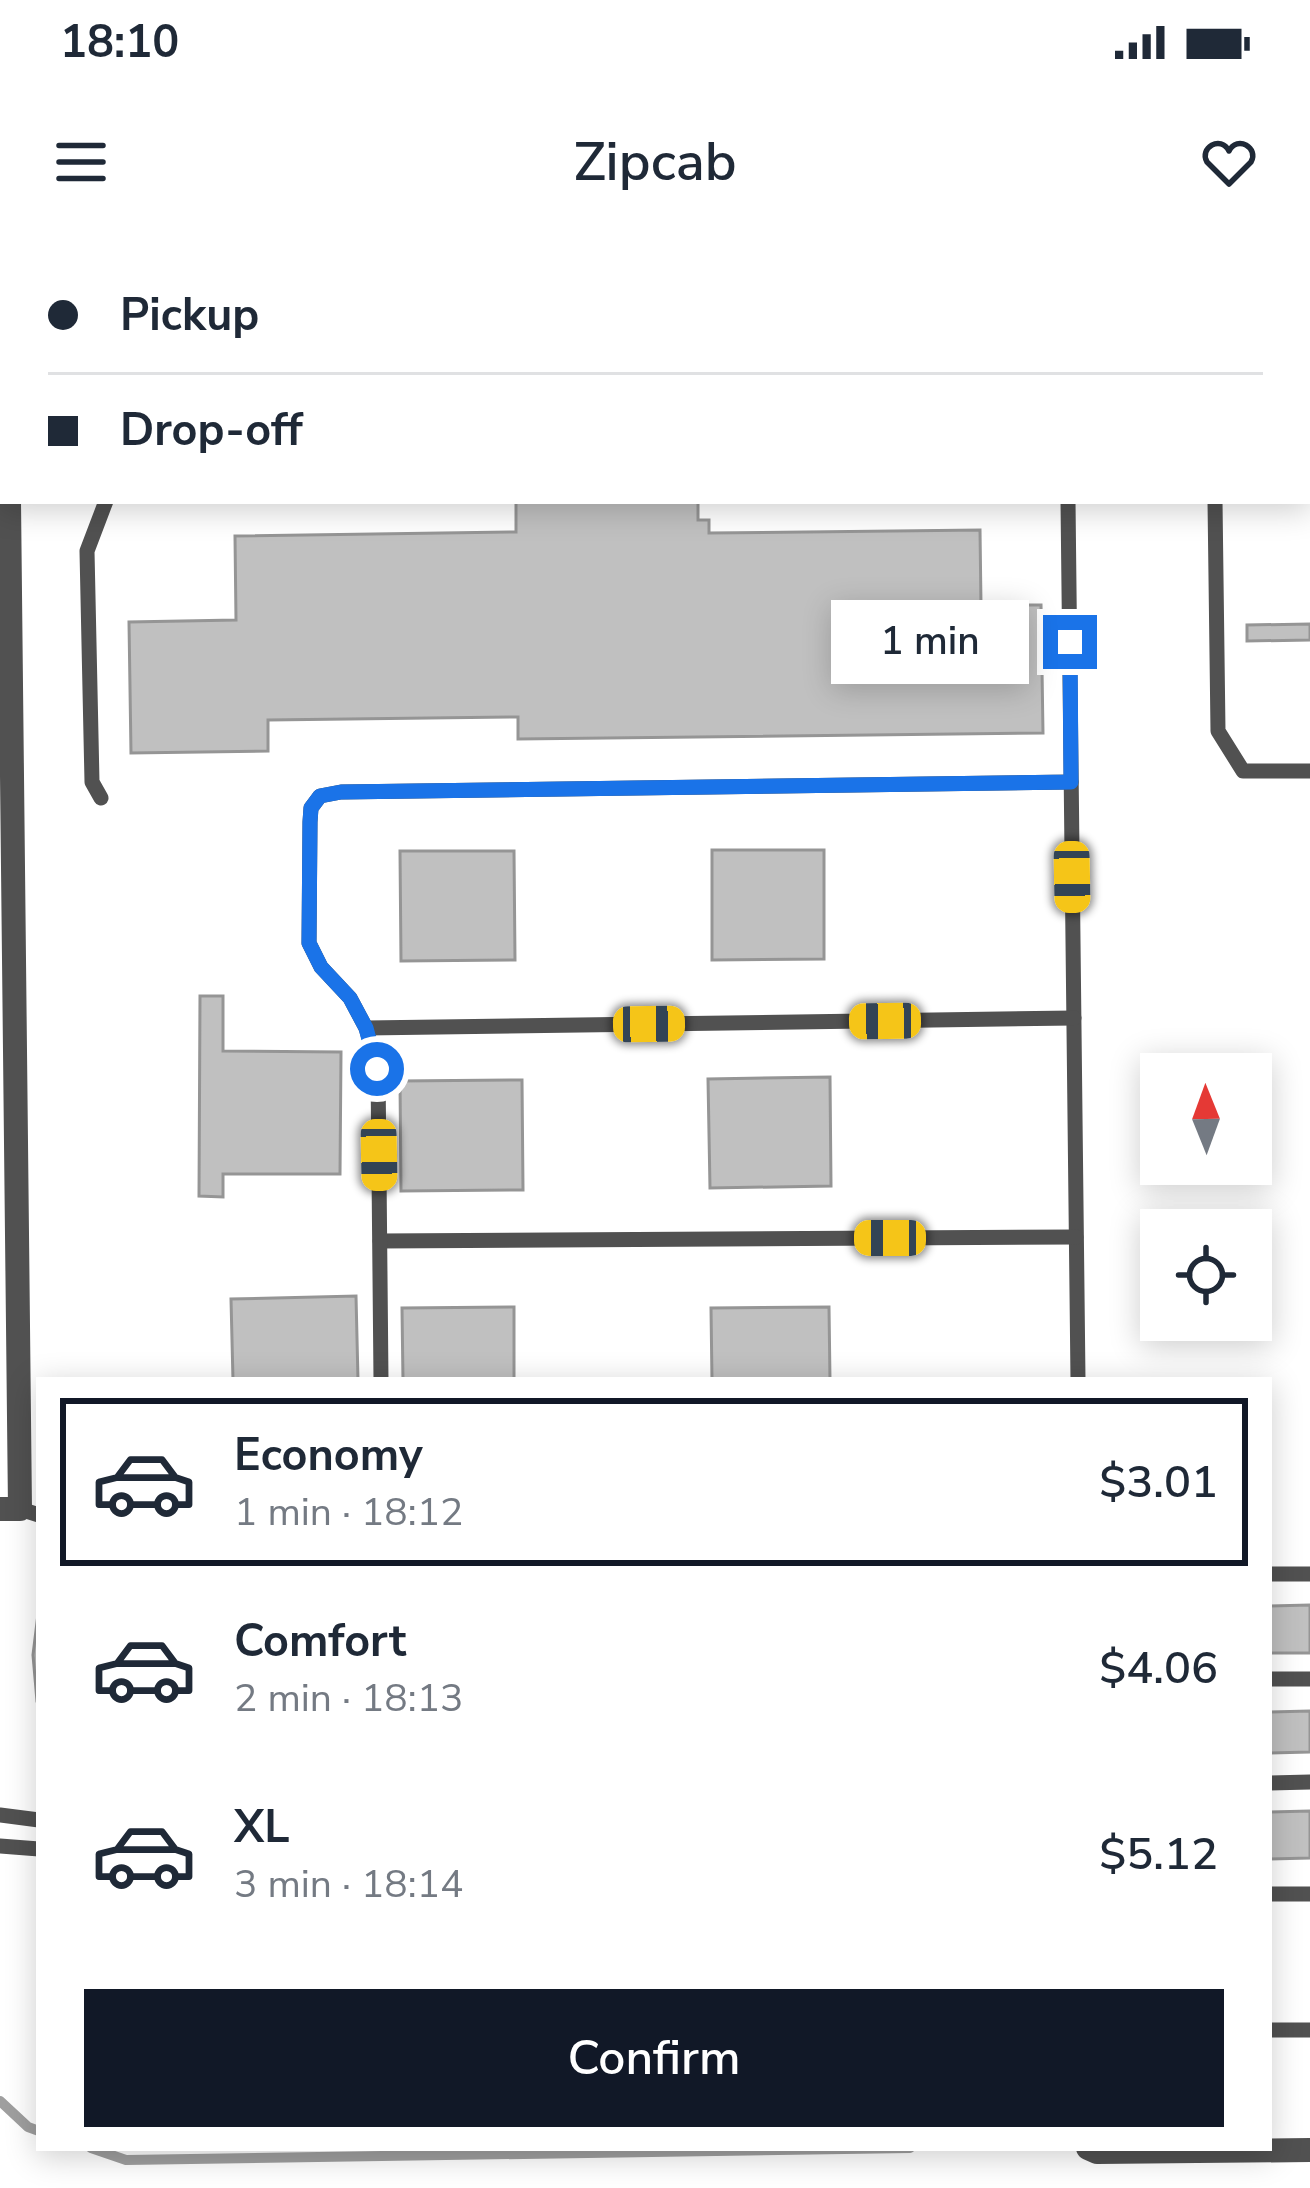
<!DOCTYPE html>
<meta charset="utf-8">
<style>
:root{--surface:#fff;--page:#f6f6f7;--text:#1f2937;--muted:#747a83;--line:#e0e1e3;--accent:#111827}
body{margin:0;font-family:"Nunito Sans",sans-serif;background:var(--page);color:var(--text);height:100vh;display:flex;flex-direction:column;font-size:45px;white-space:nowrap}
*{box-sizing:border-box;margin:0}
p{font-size:39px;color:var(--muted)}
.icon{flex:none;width:66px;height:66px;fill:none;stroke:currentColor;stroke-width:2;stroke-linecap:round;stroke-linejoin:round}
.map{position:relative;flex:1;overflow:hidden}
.sheet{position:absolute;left:36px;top:1137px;width:1236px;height:774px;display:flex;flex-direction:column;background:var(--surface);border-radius:0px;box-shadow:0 6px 30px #0003}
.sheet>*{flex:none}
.top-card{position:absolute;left:0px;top:0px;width:1311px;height:264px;box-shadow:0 6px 30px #0003;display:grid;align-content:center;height:264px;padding:0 48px;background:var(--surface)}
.needle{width:78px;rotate:359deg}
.fabs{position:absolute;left:1140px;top:813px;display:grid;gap:24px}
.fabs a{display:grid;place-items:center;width:132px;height:132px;border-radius:0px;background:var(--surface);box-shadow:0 6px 30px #0003;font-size:60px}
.end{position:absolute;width:54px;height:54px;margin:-27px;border:15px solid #1a73e8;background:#fff;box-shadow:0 0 0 6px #fff}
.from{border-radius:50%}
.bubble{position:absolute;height:84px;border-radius:0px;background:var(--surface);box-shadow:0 6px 30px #0003;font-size:39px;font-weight:600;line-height:84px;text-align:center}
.car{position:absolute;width:36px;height:72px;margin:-36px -18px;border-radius:15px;box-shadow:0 0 9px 3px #0007;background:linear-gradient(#f5c518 24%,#345 0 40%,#f5c518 0 76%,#345 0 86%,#f5c518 0)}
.top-card b{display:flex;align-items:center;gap:42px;height:114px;font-size:45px}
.top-card b+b{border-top:3px solid var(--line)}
.top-card i{width:30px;height:30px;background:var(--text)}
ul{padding:21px 0 0;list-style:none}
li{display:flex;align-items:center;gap:36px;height:168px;margin:0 24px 18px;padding:0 24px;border:6px solid transparent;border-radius:0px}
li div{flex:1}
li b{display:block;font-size:45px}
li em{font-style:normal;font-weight:600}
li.on{border-color:var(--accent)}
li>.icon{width:108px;height:108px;stroke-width:1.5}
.action{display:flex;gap:24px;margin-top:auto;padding:24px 48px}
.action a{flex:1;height:138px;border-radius:0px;background:var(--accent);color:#fff;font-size:48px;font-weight:600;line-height:138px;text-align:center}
.status{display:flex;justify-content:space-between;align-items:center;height:84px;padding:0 60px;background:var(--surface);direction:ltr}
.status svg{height:33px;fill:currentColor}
header{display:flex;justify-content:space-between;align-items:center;height:156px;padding:0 48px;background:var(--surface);font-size:54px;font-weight:600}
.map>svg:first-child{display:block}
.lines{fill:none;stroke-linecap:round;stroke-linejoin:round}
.stream{stroke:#9f9f9f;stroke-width:10}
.building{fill:#c0c0c0;stroke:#959595;stroke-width:3}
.service{stroke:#515151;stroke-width:15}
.minor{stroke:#515151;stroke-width:24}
.route{stroke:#1a73e8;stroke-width:15}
</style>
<div class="status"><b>18:10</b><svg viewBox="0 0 49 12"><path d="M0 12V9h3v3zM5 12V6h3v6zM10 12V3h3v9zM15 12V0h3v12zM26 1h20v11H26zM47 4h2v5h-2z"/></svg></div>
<header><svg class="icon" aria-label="menu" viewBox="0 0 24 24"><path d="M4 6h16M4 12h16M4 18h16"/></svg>Zipcab<svg class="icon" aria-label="heart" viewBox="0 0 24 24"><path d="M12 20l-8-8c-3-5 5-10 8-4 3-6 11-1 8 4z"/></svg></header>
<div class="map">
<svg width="1310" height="1948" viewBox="0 0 1310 1948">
<rect width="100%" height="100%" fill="#fff"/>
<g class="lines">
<!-- stream -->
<g class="stream">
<polyline points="0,1861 28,1887 39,1891"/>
<polyline points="91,1908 126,1920 910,1908"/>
</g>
</g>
<!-- building -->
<g class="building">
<rect x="649" y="0" width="75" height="3"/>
<rect x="971" y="0" width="82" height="3"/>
<polygon points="516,261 698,261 698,280 709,280 709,293 980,290 981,365 1041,365 1043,493 518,499 518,477 268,480 268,511 131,513 129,382 236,380 235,296 516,292"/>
<polygon points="1310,384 1310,400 1247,401 1247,385"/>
<polygon points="712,610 824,610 824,719 712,720"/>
<polygon points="400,611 514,611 515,720 401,721"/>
<polygon points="200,756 223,756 223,811 341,812 340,934 223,934 223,957 199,956"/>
<polygon points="830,837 831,946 710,948 708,839"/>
<polygon points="522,840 523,950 401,951 400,841"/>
<polygon points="356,1056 358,1140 233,1140 231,1059"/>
<polygon points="514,1067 514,1140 403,1140 402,1068"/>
<polygon points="829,1067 830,1140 712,1140 711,1068"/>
<polygon points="1310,1365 1310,1413 1269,1413 1269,1366"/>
<polygon points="39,1366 39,1461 37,1461 33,1415"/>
<polygon points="1310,1471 1310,1512 1269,1513 1269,1472"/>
<polygon points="1310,1571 1310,1618 1269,1619 1269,1572"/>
</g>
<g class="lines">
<!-- service -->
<g class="service">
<polyline points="133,0 133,3"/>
<polyline points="844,0 844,3"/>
<polyline points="949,0 949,3"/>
<polyline points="238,3 238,0"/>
<polyline points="442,3 442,0"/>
<polyline points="1308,217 1310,217"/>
<polyline points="1068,261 1078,1140"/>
<polyline points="1215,261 1218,491 1243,531 1310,531"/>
<polyline points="101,558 92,542 87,311 106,261"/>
<polyline points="366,788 1074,778"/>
<polyline points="380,1001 1076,997"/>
<polyline points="381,1140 378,829 366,788 350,758 321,727 309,703 310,582 311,568 320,556 341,552 1071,542"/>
<polyline points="20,1269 39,1275"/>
<polyline points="1269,1334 1310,1334"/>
<polyline points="1269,1439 1310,1439"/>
<polyline points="1269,1543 1310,1542"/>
<polyline points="0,1575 39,1580"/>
<polyline points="0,1606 39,1609"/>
<polyline points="1269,1654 1310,1654"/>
<polyline points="1269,1790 1310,1790"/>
</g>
<!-- minor -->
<g class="minor">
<polyline points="0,109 3,109"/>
<polyline points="1308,121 1310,121"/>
<polyline points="0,1269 20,1269 9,261"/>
<polyline points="1088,1908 1097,1912 1310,1910"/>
</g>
</g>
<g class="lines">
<!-- route -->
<polyline class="route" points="377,829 366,788 350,758 321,727 309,703 310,582 311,568 320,556 341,552 1071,542 1070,402"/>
</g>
</svg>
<div class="fabs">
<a><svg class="needle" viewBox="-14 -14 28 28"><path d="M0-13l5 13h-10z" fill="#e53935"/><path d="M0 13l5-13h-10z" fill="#747a83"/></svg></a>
<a><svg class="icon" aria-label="locate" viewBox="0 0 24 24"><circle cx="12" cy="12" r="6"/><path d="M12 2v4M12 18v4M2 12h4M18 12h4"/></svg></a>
</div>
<i class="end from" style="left:377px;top:829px"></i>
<i class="end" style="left:1070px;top:402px"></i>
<div class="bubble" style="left:831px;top:360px;width:198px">1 min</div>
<i class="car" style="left:1072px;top:637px;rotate:179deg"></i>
<i class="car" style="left:885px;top:781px;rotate:269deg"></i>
<i class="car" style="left:649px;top:784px;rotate:89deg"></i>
<i class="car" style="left:379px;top:915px;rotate:179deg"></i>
<i class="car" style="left:890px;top:998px;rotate:270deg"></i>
<div class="top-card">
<b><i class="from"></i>Pickup</b>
<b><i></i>Drop-off</b>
</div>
<section class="sheet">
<ul>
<li class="on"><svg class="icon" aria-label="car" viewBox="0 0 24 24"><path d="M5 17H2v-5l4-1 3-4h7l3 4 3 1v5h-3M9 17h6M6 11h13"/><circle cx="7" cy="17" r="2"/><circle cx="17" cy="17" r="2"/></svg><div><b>Economy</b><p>1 min · 18:12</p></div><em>$3.01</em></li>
<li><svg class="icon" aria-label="car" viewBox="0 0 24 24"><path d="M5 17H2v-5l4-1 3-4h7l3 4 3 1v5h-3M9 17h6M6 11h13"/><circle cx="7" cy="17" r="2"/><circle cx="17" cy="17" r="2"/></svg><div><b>Comfort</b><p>2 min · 18:13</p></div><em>$4.06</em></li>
<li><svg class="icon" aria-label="car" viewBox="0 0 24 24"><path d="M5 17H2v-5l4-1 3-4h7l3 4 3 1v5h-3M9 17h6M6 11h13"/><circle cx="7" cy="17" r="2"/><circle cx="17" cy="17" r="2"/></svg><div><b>XL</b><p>3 min · 18:14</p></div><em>$5.12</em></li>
</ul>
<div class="action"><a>Confirm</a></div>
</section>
</div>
